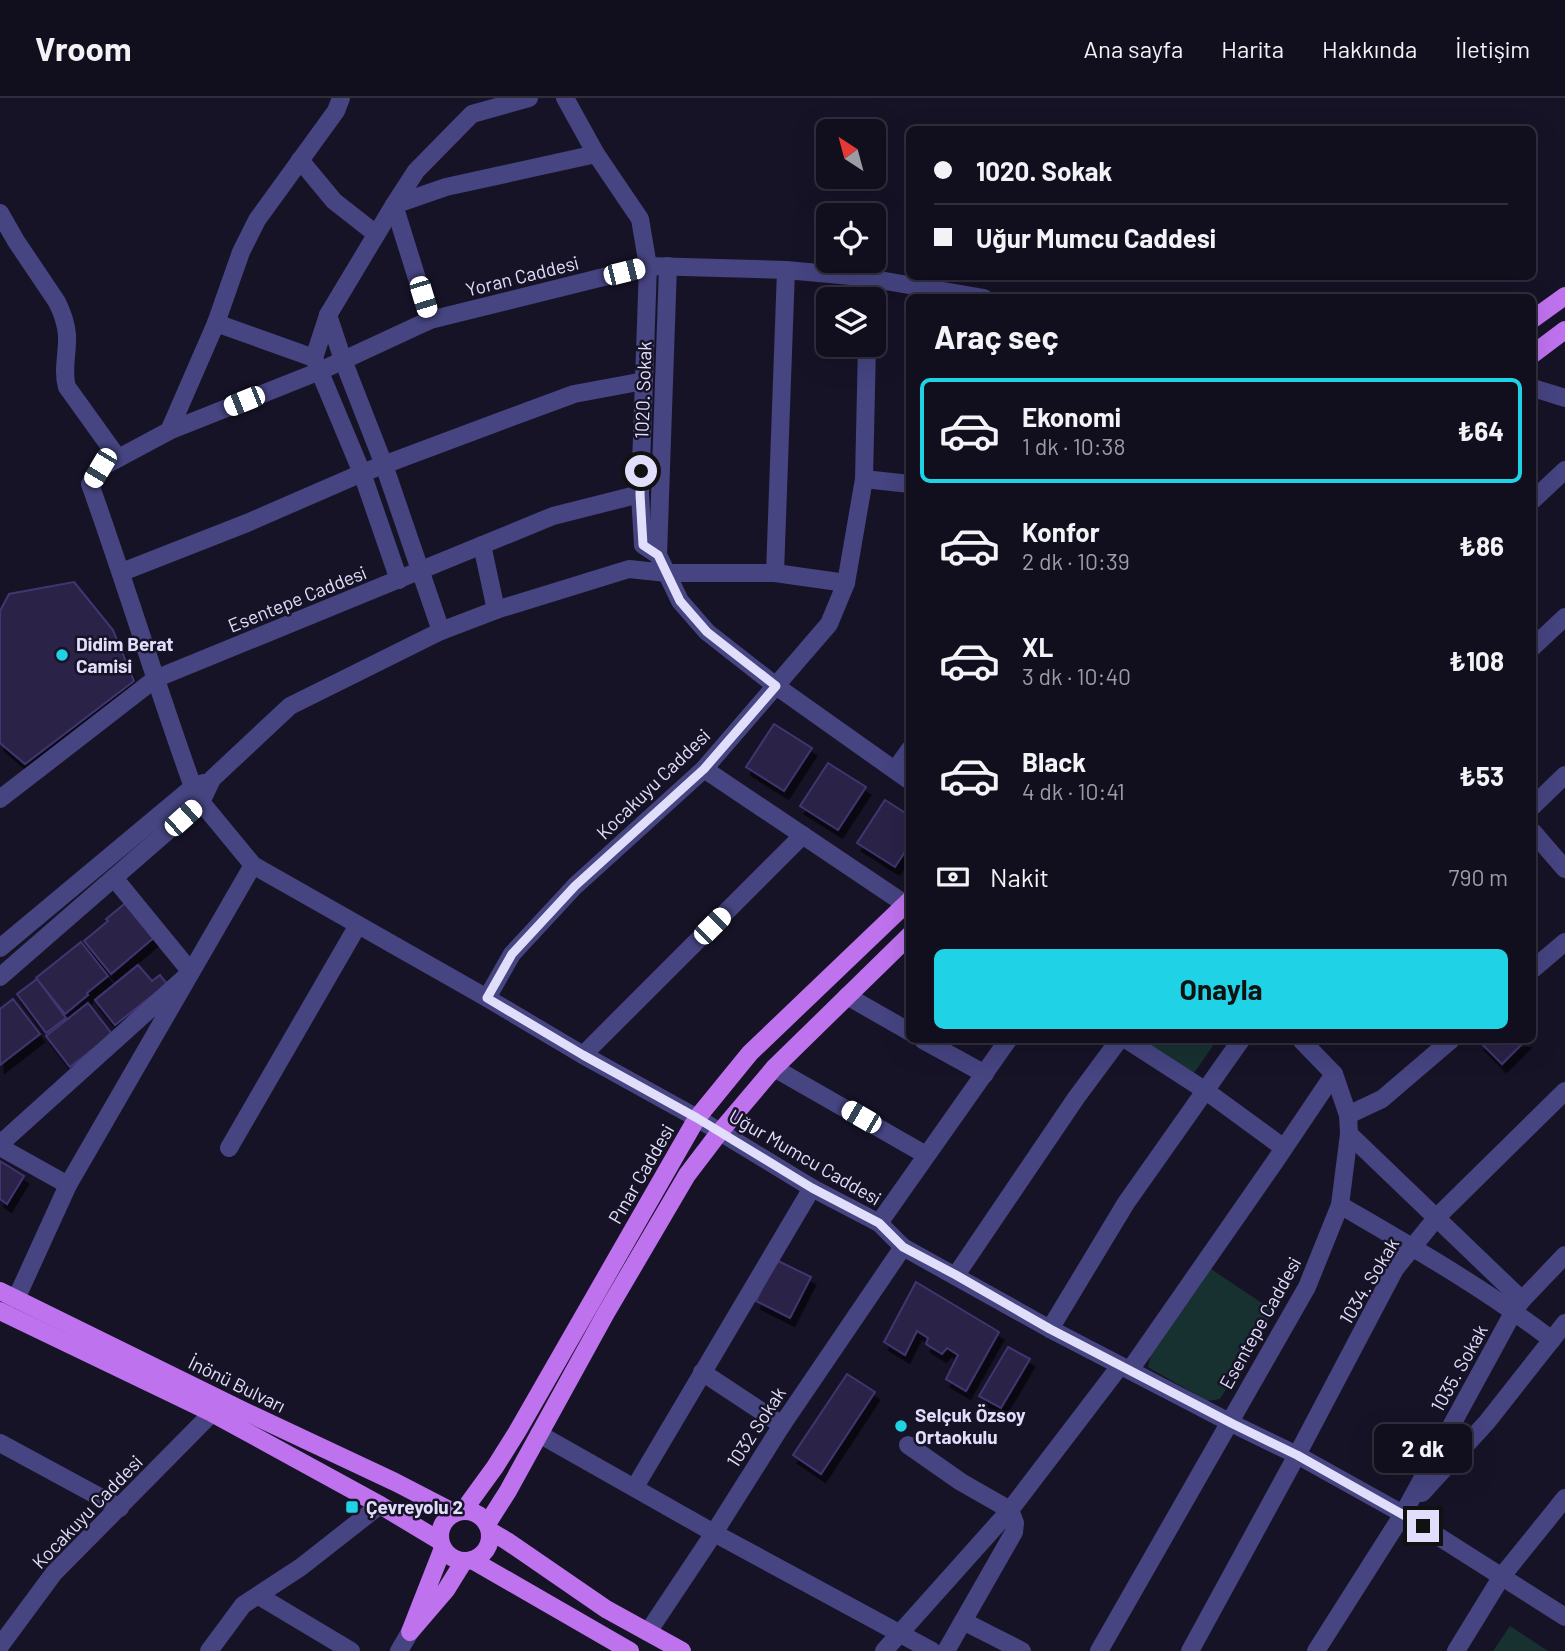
<!DOCTYPE html>
<html lang="tr">
<meta charset="utf-8">
<style>
:root{--surface:#110e1d;--page:#1a1726;--text:#f1f3f6;--muted:#9c9ca4;--line:#302e3b;--accent:#20d2e5}
body{margin:0;font-family:Barlow,sans-serif;background:var(--page);color:var(--text);height:100vh;display:flex;flex-direction:column;font-size:26px;white-space:nowrap}
*{box-sizing:border-box;margin:0}
p{font-size:23px;color:var(--muted)}
.icon{flex:none;width:38px;height:38px;fill:none;stroke:currentColor;stroke-width:2;stroke-linecap:round;stroke-linejoin:round}
.map{position:relative;flex:1;overflow:hidden}
.details{position:absolute;left:906px;top:196px;width:630px;height:749px;display:flex;flex-direction:column;background:var(--surface);border-radius:10px;box-shadow:0 7px 28px #0002,0 0 0 2px var(--line)}
.details>*{flex:none}
.hud{position:absolute;left:906px;top:28px;width:630px;height:154px;border-radius:10px;box-shadow:0 7px 28px #0002,0 0 0 2px var(--line);display:grid;align-content:center;height:154px;padding:0 28px;background:var(--surface)}
.needle{width:46px;rotate:324deg}
.fabs{position:absolute;left:816px;top:21px;display:grid;gap:14px}
.fabs a{display:grid;place-items:center;width:70px;height:70px;border-radius:10px;background:var(--surface);box-shadow:0 7px 28px #0002,0 0 0 2px var(--line);font-size:35px}
.end{position:absolute;width:32px;height:32px;margin:-16px;border:9px solid #e1defb;background:#111;box-shadow:0 0 0 4px #111}
.from{border-radius:50%}
.bubble{position:absolute;height:49px;border-radius:10px;background:var(--surface);box-shadow:0 7px 28px #0002,0 0 0 2px var(--line);font-size:23px;font-weight:700;line-height:49px;text-align:center}
.car{position:absolute;width:21px;height:42px;margin:-21px -10px;border-radius:9px;box-shadow:0 0 5px 2px #0007;background:linear-gradient(#fff 24%,#345 0 40%,#fff 0 76%,#345 0 86%,#fff 0)}
.hud b{display:flex;align-items:center;gap:24px;height:66px;font-size:26px}
.hud b+b{border-top:2px solid var(--line)}
.hud i{width:18px;height:18px;background:var(--text)}
ul{padding:0;list-style:none}
li{display:flex;align-items:center;gap:21px;height:105px;margin:0 14px 10px;padding:0 14px;border:4px solid transparent;border-radius:10px}
li div{flex:1}
li b{display:block;font-size:26px}
li em{font-style:normal;font-weight:700}
li.active{border-color:var(--accent)}
li>.icon{width:63px;height:63px;stroke-width:1.5}
h2{padding:0 28px;font-size:32px;line-height:84px}
.pay{display:flex;align-items:center;gap:18px;height:77px;padding:0 28px;font-size:26px}
.pay p{margin-inline-start:auto}
.cta{display:flex;gap:14px;margin-top:auto;padding:14px 28px}
.cta a{flex:1;height:80px;border-radius:10px;background:var(--accent);color:#111;font-size:28px;font-weight:700;line-height:80px;text-align:center}
header{display:flex;align-items:center;gap:42px;box-sizing:border-box;height:98px;padding:0 35px;background:var(--surface);border-bottom:2px solid var(--line)}
header strong{font-size:33px}
nav{display:flex;gap:38px;margin-inline-start:auto;font-size:24px}
.map>svg:first-child{display:block}
.green{fill:#173130}
.building{fill:#292246;stroke:#413670;stroke-width:2;filter:url(#shadow)}
.lines{fill:none;stroke-linecap:round;stroke-linejoin:round}
.minor{stroke:#464481;stroke-width:18}
.major{stroke:#bf72ee;stroke-width:18}
.route{stroke:#e1defb;stroke-width:9}
.poi-dot{fill:#20d2e5;stroke:#171327;stroke-width:2.5}
.labels{text-anchor:middle;stroke-width:5;stroke-linejoin:round;paint-order:stroke}
.street-label{font-size:19px;fill:#e1defb;stroke:#171327}
.poi-label{font-size:19px;font-weight:bold;fill:#e1defb;stroke:#171327;text-anchor:start}
</style>
<header>
<strong>Vroom</strong>
<nav><a>Ana sayfa</a><a>Harita</a><a>Hakkında</a><a>İletişim</a></nav>
</header>
<div class="map">
<svg width="1565" height="1553" viewBox="0 0 1565 1553">
<defs>
<filter id="shadow"><feDropShadow dx="4.5" dy="8" stdDeviation="0" flood-color="#0009"/></filter>
</defs>
<rect width="100%" height="100%" fill="#171327"/>
<!-- green -->
<g class="green">
<polygon points="1136,942 1217,942 1191,979"/>
<polygon points="1211,1171 1274,1213 1220,1301 1207,1303 1148,1269 1151,1256"/>
<polygon points="1510,1528 1548,1553 1493,1553"/>
</g>
<!-- building -->
<g class="building">
<polygon points="74,484 113,532 134,583 25,666 0,645 0,513 9,496"/>
<polygon points="774,626 812,650 784,693 746,669"/>
<polygon points="828,665 866,689 838,732 800,708"/>
<polygon points="885,702 910,718 910,746 895,769 857,745"/>
<polygon points="127,804 156,838 111,876 84,843 108,823 106,821"/>
<polygon points="81,844 108,878 87,895 88,897 65,916 36,880"/>
<polygon points="138,867 152,883 160,877 167,886 115,927 95,902"/>
<polygon points="37,881 66,920 46,935 17,896"/>
<polygon points="13,901 40,936 0,967 0,911"/>
<polygon points="88,905 112,936 70,969 46,938"/>
<polygon points="1482,942 1526,942 1502,966 1480,944"/>
<polygon points="0,1063 24,1078 7,1106 0,1101"/>
<polygon points="776,1162 811,1179 790,1220 756,1203"/>
<polygon points="916,1184 999,1234 966,1293 946,1281 958,1257 947,1250 942,1256 926,1246 928,1240 917,1233 905,1257 884,1244"/>
<polygon points="1008,1249 1030,1261 1001,1310 979,1298"/>
<polygon points="847,1276 875,1294 821,1376 793,1357"/>
</g>
<g class="lines">
<!-- minor -->
<g class="minor">
<polyline points="565,0 596,56"/>
<polyline points="300,62 334,103 376,136"/>
<path d="M0,115l16,28 41,61c5,10 9,21 10,33 1,18 -5,35 0,52l51,71"/>
<polyline points="668,168 658,457 680,503 707,534 776,588 910,683"/>
<polyline points="862,179 864,201"/>
<path d="M984,200l-122,-21 -76,-7 -138,-4 -218,54 -110,51 -151,60 -69,37 -10,16c36,101 67,203 103,303l8,15 52,63 234,133 96,57 114,63 115,70 67,35 24,24 147,82 183,95 64,31 106,59 162,103"/>
<polyline points="328,217 343,262 384,367 441,533"/>
<polyline points="430,222 394,107 416,73 472,16 529,0"/>
<polyline points="216,225 314,260"/>
<polyline points="1533,290 1565,300"/>
<polyline points="169,333 216,225 241,154 257,122 336,13 341,0"/>
<polyline points="864,381 910,386"/>
<polyline points="1533,402 1565,372"/>
<polyline points="482,447 496,512"/>
<polyline points="122,474 247,425 362,375 501,323 574,296 644,283"/>
<polyline points="775,475 786,172"/>
<polyline points="399,482 362,375 314,260 328,217 394,107 446,89 596,56 640,121 648,168 640,396 643,447 658,457"/>
<polyline points="1533,549 1565,519"/>
<polyline points="704,671 905,806"/>
<polyline points="895,672 910,651"/>
<polyline points="0,701 155,581 553,418 640,396"/>
<polyline points="1533,708 1565,677"/>
<polyline points="1533,734 1565,771"/>
<polyline points="0,850 193,689 203,685"/>
<polyline points="1533,871 1565,844"/>
<polyline points="0,879 201,704 212,681 290,608 441,533 496,512 629,471 667,475 775,475 846,485"/>
<polyline points="847,898 910,934"/>
<polyline points="487,900 512,856 575,788 704,671 829,526 846,485 864,381 867,247"/>
<polyline points="923,942 985,976"/>
<polyline points="1127,942 1206,993 1284,1050"/>
<polyline points="583,957 803,737"/>
<polyline points="774,970 926,1057"/>
<polyline points="1348,1017 1382,1001 1451,942"/>
<polyline points="1349,1036 1522,1202"/>
<polyline points="0,1046 191,874 115,781"/>
<polyline points="0,1049 68,1087"/>
<polyline points="229,1050 358,827"/>
<path d="M1340,1107c72,42 146,84 212,135"/>
<polyline points="879,1125 1008,942"/>
<polyline points="956,1177 1076,1000 1119,942"/>
<polyline points="16,1201 68,1087 253,767"/>
<polyline points="1050,1231 1126,1105 1241,942"/>
<polyline points="1130,1272 1274,1065 1334,976"/>
<polyline points="702,1274 782,1327"/>
<polyline points="539,1336 714,1435 932,1553"/>
<polyline points="0,1345 120,1410"/>
<polyline points="908,1347 961,1384 1010,1412 1015,1425 1014,1434 946,1553"/>
<polyline points="635,1389 812,1090"/>
<polyline points="1422,1395 1487,1324 1565,1225"/>
<polyline points="259,1498 351,1553"/>
<polyline points="963,1523 1022,1553"/>
<polyline points="648,1534 714,1435 782,1327 903,1149"/>
<polyline points="0,1548 54,1475 212,1315"/>
<polyline points="209,1553 243,1507 301,1469 380,1407"/>
<polyline points="399,1553 410,1534"/>
<polyline points="884,1553 1010,1412 1120,1268"/>
<polyline points="1099,1553 1307,1189 1340,1107 1349,1036 1348,1017 1334,976 1301,942"/>
<polyline points="1190,1553 1297,1357 1395,1171 1437,1119 1565,993"/>
<polyline points="1316,1553 1403,1416 1514,1213 1522,1202 1565,1157"/>
<polyline points="1456,1553 1502,1478 1565,1400"/>
</g>
<!-- major -->
<g class="major">
<polyline points="1533,221 1565,198"/>
<polyline points="1533,256 1565,232"/>
<polyline points="0,1193 244,1313 395,1384 455,1415"/>
<polyline points="0,1213 212,1315 380,1407 440,1443"/>
<polyline points="463,1413 495,1369 517,1334 697,1020 750,955 910,802"/>
<circle cx="465" cy="1438" r="25"/>
<polyline points="487,1426 508,1393 606,1215 687,1077 719,1035 774,970 910,837"/>
<polyline points="490,1433 507,1443 606,1511 682,1553"/>
<polyline points="443,1450 410,1534 446,1492 464,1463"/>
<polyline points="472,1462 630,1553"/>
</g>
</g>
<g class="lines">
<!-- route -->
<polyline class="route" points="641,373 640,396 643,447 658,457 680,503 707,534 776,588 704,671 575,788 512,856 487,900 583,957 697,1020 812,1090 879,1125 903,1149 956,1177 1050,1231 1233,1326 1297,1357 1423,1428"/>
</g>
<!-- markers -->
<g class="poi-dot">
<circle cx="62" cy="557" r="7"/>
<circle cx="901" cy="1328" r="7"/>
<rect x="345" y="1402" width="14" height="14" rx="3.5"/>
</g>
<g class="labels">
<!-- street labels -->
<g class="street-label">
<text transform="translate(522 178) rotate(-14)" y="7">Yoran Caddesi</text>
<text transform="translate(643 292) rotate(-88)" y="7">1020. Sokak</text>
<text transform="translate(297 501) rotate(-22)" y="7">Esentepe Caddesi</text>
<text transform="translate(653 686) rotate(-44)" y="7">Kocakuyu Caddesi</text>
<text transform="translate(805 1059) rotate(30)" y="7">Uğur Mumcu Caddesi</text>
<text transform="translate(641 1076) rotate(-60)" y="7">Pınar Caddesi</text>
<text transform="translate(1369 1183) rotate(-59)" y="7">1034. Sokak</text>
<text transform="translate(1260 1225) rotate(-61)" y="7">Esentepe Caddesi</text>
<text transform="translate(1459 1270) rotate(-61)" y="7">1035. Sokak</text>
<text transform="translate(237 1286) rotate(26)" y="7">İnönü Bulvarı</text>
<text transform="translate(756 1329) rotate(-57)" y="7">1032 Sokak</text>
<text transform="translate(87 1414) rotate(-46)" y="7">Kocakuyu Caddesi</text>
</g>
<!-- poi labels -->
<g class="poi-label">
<text x="76" y="553">Didim Berat<tspan x="76" dy="22">Camisi</tspan></text>
<text x="915" y="1324">Selçuk Özsoy<tspan x="915" dy="22">Ortaokulu</tspan></text>
<text x="366" y="1416">Çevreyolu 2</text>
</g>
</g>
</svg>
<div class="fabs">
<a><svg class="needle" viewBox="-14 -14 28 28"><path d="M0-13l5 13h-10z" fill="#e53935"/><path d="M0 13l5-13h-10z" fill="#9c9ca4"/></svg></a>
<a><svg class="icon" aria-label="locate" viewBox="0 0 24 24"><circle cx="12" cy="12" r="6"/><path d="M12 2v4M12 18v4M2 12h4M18 12h4"/></svg></a>
<a><svg class="icon" aria-label="layers" viewBox="0 0 24 24"><path d="M12 4l9 5-9 5-9-5zM3 14l9 5 9-5"/></svg></a>
</div>
<i class="end from" style="left:641px;top:373px"></i>
<i class="end" style="left:1423px;top:1428px"></i>
<div class="bubble" style="left:1374px;top:1326px;width:98px">2 dk</div>
<i class="car" style="left:624px;top:174px;rotate:76deg"></i>
<i class="car" style="left:423px;top:199px;rotate:163deg"></i>
<i class="car" style="left:244px;top:303px;rotate:248deg"></i>
<i class="car" style="left:100px;top:370px;rotate:211deg"></i>
<i class="car" style="left:183px;top:720px;rotate:48deg"></i>
<i class="car" style="left:712px;top:828px;rotate:45deg"></i>
<i class="car" style="left:861px;top:1019px;rotate:300deg"></i>
<div class="hud">
<b><i class="from"></i>1020. Sokak</b>
<b><i></i>Uğur Mumcu Caddesi</b>
</div>
<section class="details">
<h2>Araç seç</h2>
<ul>
<li class="active"><svg class="icon" aria-label="car" viewBox="0 0 24 24"><path d="M5 17H2v-5l4-1 3-4h7l3 4 3 1v5h-3M9 17h6M6 11h13"/><circle cx="7" cy="17" r="2"/><circle cx="17" cy="17" r="2"/></svg><div><b>Ekonomi</b><p>1 dk · 10:38</p></div><em>₺64</em></li>
<li><svg class="icon" aria-label="car" viewBox="0 0 24 24"><path d="M5 17H2v-5l4-1 3-4h7l3 4 3 1v5h-3M9 17h6M6 11h13"/><circle cx="7" cy="17" r="2"/><circle cx="17" cy="17" r="2"/></svg><div><b>Konfor</b><p>2 dk · 10:39</p></div><em>₺86</em></li>
<li><svg class="icon" aria-label="car" viewBox="0 0 24 24"><path d="M5 17H2v-5l4-1 3-4h7l3 4 3 1v5h-3M9 17h6M6 11h13"/><circle cx="7" cy="17" r="2"/><circle cx="17" cy="17" r="2"/></svg><div><b>XL</b><p>3 dk · 10:40</p></div><em>₺108</em></li>
<li><svg class="icon" aria-label="car" viewBox="0 0 24 24"><path d="M5 17H2v-5l4-1 3-4h7l3 4 3 1v5h-3M9 17h6M6 11h13"/><circle cx="7" cy="17" r="2"/><circle cx="17" cy="17" r="2"/></svg><div><b>Black</b><p>4 dk · 10:41</p></div><em>₺53</em></li>
</ul>
<div class="pay"><svg class="icon" aria-label="cash" viewBox="0 0 24 24"><path d="M3 7h18v10H3z"/><circle cx="12" cy="12" r="2"/></svg>Nakit<p>790 m</p></div>
<div class="cta"><a>Onayla</a></div>
</section>
</div>
